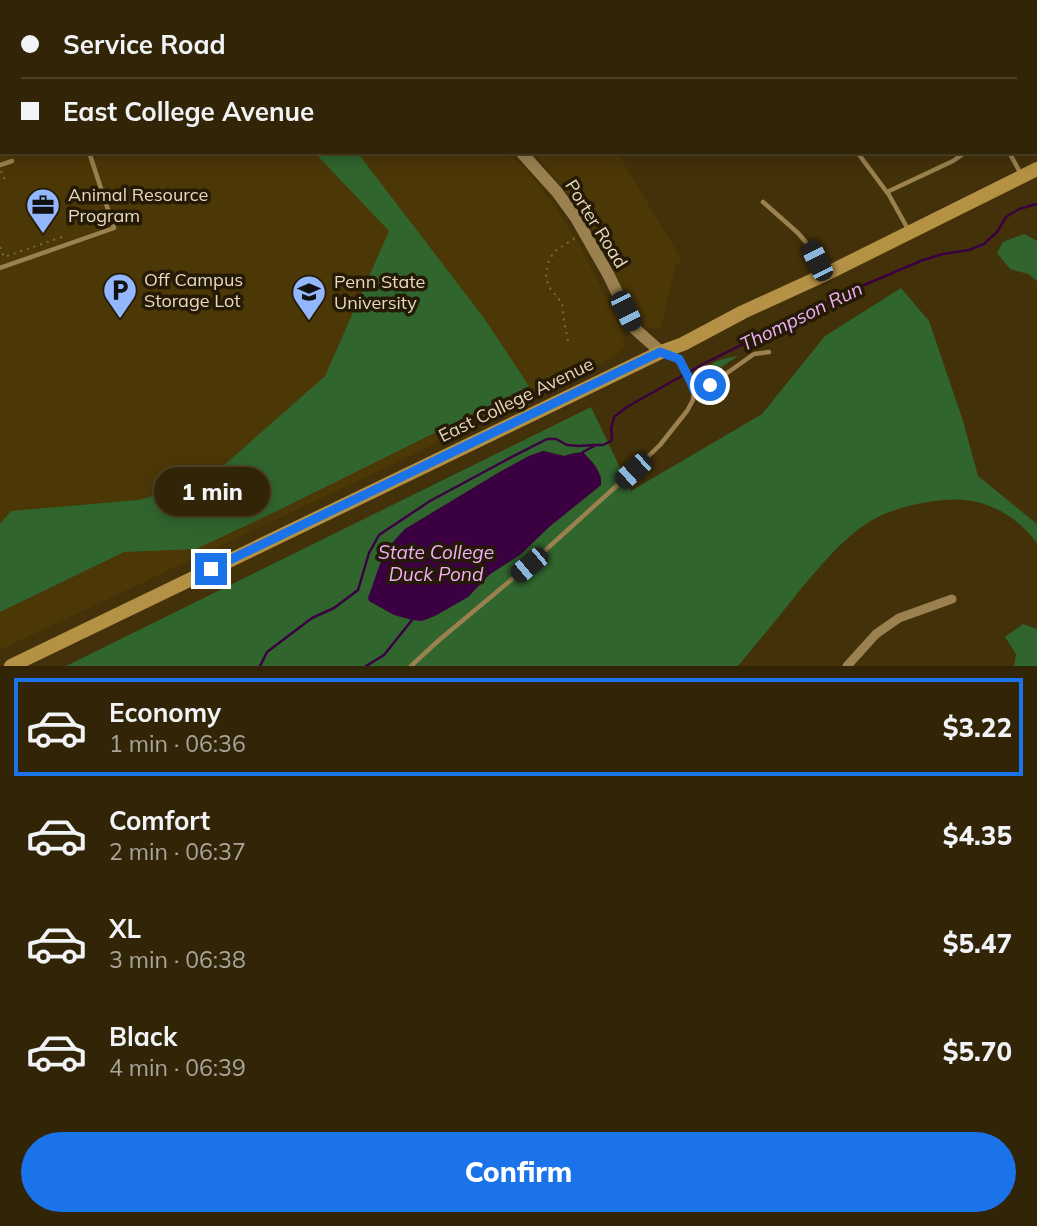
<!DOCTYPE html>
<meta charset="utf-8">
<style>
:root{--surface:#322507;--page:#3d3115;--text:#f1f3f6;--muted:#a8a59b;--line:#4d4228;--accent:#1a73e8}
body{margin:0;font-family:Mulish,sans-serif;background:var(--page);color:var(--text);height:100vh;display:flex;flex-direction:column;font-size:26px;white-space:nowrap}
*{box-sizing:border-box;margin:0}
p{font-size:23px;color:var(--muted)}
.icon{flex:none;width:38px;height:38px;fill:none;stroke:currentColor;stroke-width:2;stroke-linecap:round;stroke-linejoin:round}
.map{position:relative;height:666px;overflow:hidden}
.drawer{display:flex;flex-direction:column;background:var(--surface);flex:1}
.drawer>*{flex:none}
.guide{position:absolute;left:0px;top:0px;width:1038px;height:154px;box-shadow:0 4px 18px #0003,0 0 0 2px var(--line);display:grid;align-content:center;height:154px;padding:0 21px;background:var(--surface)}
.end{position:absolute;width:32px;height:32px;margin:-16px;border:9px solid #1a73e8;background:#fff;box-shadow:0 0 0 4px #fff}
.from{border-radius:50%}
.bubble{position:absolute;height:49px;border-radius:24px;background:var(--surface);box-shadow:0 4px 18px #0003,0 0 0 2px var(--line);font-size:23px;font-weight:800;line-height:49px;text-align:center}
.car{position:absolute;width:21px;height:42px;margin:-21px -10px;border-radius:9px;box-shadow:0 0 5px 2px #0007;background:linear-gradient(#222 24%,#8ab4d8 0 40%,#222 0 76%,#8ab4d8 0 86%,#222 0)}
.guide b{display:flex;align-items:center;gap:24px;height:66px;font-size:26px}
.guide b+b{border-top:2px solid var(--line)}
.guide i{width:18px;height:18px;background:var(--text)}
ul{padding:12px 0 0;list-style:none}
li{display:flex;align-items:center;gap:21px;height:98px;margin:0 14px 10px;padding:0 7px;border:4px solid transparent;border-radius:0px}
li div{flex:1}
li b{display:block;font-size:26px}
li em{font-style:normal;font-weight:800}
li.active{border-color:var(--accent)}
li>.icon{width:63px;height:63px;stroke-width:1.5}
.action{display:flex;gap:14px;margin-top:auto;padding:14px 21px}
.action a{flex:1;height:80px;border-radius:42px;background:var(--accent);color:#fff;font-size:28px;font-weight:800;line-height:80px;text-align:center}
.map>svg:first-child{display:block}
.built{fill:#4c3707}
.green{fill:#30652e;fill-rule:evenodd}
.water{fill:#3b0042}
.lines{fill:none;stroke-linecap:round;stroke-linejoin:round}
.stream{stroke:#3b0042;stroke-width:2.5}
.path{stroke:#796945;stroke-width:2;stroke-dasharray:2 5;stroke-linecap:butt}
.lane{stroke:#9a814f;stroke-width:4.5}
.street{stroke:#9a814f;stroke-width:9}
.secondary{stroke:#9a814f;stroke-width:12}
.primary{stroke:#b59146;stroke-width:14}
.route{stroke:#1a73e8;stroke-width:9}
.labels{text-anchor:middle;stroke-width:7;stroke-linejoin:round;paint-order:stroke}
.poi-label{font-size:18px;fill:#e7d9bf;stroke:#241a06;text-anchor:start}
.street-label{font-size:18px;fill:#e7d9bf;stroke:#241a06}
.water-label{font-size:19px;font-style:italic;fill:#f2b0fa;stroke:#241a06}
</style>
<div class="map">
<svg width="1037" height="666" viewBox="0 0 1037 666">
<rect width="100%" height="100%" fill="#433109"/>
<!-- built -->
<g class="built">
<polygon points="0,0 187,0 190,2 2,2 2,152 506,152 524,167 553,203 580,245 623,332 624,346 618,354 604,362 421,451 0,650"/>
<polygon points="226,0 692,0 690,2 230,2"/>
<polygon points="968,0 1037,0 1037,100 1036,2 969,2"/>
<polygon points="533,152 617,152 682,260 676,264 661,327 656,329 644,326 636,318 600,242 578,204"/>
</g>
<!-- green -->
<g class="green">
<polygon points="314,152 357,152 484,318 529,386 273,513 196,549 124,552 0,612 0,524 11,511 138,500 204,483 325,376 389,231"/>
<polygon points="1024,234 1037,241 1037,281 1028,274 1010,269 997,253 1003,242"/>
<path d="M901,288l28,33 34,100 15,55 59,48v19c-23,-30 -55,-47 -93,-43 -24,2 -50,8 -72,20 -30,18 -54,49 -76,75 -19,24 -38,47 -58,71h-672l525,-259 40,84 131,-77 63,-78zM543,451l21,5 11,-3 26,23v9l-52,42 -29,28 -30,19 -22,23 -100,1 26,-57 11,-12 93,-56 31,-17z"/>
<path d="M738,356l-38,25 -6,-6c8,-2 9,-4 15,-9 8,-7 20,-8 29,-10z"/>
<polygon points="1023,624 1037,629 1037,666 1014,666 1016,654 1005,637"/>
</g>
<!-- water -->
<path class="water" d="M543,451l21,5 11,-3 8,-1c9,10 19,18 18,33l-52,42 -29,28 -30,19 -22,23 -33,19 -13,5 -10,-1 -18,-5 -25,-14 -1,-3c12,-31 11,-43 37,-69l93,-56 31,-17z"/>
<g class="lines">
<!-- stream -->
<g class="stream">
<polyline points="583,452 596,445 603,445 611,441 612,435 611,429 614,417 627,407 703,364 850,291 923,260 943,254 969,250 984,244 997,232 1006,217 1019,209 1037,204"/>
<polyline points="260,666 267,652 312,618 334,608 358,590 369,553 379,535 430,501 508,459 547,439 556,439 567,445 579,446 594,445"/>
<polyline points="366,666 384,655 412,620"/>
</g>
<!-- path -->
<g class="path">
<polyline points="681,2 683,0"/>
<polyline points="59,152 60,154"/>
<polyline points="1,171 6,182"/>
<polyline points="0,247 4,257 65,236"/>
<polyline points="568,341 564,321 562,303 549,287 546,278 547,269 549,260 555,251 575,238"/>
</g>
<!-- lane -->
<g class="lane">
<polyline points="817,2 820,0"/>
<polyline points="857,152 889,195 909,231"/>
<polyline points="1009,152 1022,176"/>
<polyline points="0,165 12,161"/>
<polyline points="887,192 953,161 966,152"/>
<polyline points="763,202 798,233 810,247 823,274"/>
<polyline points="0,268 114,228 89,152"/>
<polyline points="694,390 710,385 754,354 769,352"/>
<polyline points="411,666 438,641 529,565 633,471 660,445 687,411 693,400 694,390 691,382 679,359 668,355"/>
</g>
<!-- street -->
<polyline class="street" points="847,666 876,634 899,618 952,599"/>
<!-- secondary -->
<g class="secondary">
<polyline points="203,0 207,2"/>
<polyline points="521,152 557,192 576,218 608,274 635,329 661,352"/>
</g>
<!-- primary -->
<polyline class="primary" points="11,666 630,367 661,352 683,344 743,312 824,275 1037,169"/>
</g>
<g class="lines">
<!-- route -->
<polyline class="route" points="211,569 660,352 679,359 691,382 694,390 710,385"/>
</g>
<!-- icons -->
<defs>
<g id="office-pin" transform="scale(1.75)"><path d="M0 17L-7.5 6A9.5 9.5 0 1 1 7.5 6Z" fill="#93b7fd" stroke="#241a06"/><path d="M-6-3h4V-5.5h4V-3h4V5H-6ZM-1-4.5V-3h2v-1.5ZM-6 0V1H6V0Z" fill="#111"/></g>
<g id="parking-pin" transform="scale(1.75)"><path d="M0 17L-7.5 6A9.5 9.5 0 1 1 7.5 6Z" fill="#93b7fd" stroke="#241a06"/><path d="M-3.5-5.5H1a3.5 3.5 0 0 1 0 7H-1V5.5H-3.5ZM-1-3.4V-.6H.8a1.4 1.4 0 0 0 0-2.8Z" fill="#111"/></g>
<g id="university-pin" transform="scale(1.75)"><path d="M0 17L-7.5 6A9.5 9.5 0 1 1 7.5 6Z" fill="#93b7fd" stroke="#241a06"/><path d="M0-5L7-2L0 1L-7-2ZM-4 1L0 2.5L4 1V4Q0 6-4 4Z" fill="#111"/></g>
</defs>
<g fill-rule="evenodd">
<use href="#office-pin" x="43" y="205"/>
<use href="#parking-pin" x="120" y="290"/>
<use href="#university-pin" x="309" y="292"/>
</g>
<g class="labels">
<!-- poi labels -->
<g class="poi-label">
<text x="68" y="201">Animal Resource<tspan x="68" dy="21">Program</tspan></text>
<text x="144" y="286">Off Campus<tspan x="144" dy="21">Storage Lot</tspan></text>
<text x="334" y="288">Penn State<tspan x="334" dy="21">University</tspan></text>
</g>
<!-- street labels -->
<g class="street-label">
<text transform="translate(596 224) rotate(58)" y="6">Porter Road</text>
<text transform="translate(516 400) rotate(-26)" y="6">East College Avenue</text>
</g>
<!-- water labels -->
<g class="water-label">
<text transform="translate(801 316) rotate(-26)" y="7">Thompson Run</text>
<text x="436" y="559">State College<tspan x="436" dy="22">Duck Pond</tspan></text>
</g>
</g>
</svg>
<i class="end from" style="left:710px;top:385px"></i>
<i class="end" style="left:211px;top:569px"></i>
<div class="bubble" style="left:154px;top:467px;width:116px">1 min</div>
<i class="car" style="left:817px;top:261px;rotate:334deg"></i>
<i class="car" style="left:626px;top:311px;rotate:154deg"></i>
<i class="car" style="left:633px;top:471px;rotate:228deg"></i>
<i class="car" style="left:529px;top:565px;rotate:230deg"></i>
<div class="guide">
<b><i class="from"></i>Service Road</b>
<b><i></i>East College Avenue</b>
</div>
</div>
<section class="drawer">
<ul>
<li class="active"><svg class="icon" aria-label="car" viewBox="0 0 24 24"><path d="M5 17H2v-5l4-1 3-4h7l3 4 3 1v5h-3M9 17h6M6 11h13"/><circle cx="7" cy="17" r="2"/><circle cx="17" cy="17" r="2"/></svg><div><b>Economy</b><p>1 min · 06:36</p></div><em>$3.22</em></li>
<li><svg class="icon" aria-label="car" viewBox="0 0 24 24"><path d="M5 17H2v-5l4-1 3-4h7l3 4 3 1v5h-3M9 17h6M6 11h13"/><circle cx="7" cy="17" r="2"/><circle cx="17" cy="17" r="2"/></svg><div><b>Comfort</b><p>2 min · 06:37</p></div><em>$4.35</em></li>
<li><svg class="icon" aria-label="car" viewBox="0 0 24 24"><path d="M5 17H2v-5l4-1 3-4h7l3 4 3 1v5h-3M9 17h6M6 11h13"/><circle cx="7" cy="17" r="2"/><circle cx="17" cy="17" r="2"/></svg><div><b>XL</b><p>3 min · 06:38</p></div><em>$5.47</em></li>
<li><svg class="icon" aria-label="car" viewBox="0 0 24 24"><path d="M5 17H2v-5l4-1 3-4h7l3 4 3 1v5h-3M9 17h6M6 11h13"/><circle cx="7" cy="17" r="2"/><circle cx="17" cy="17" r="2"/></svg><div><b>Black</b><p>4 min · 06:39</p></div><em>$5.70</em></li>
</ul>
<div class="action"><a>Confirm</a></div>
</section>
